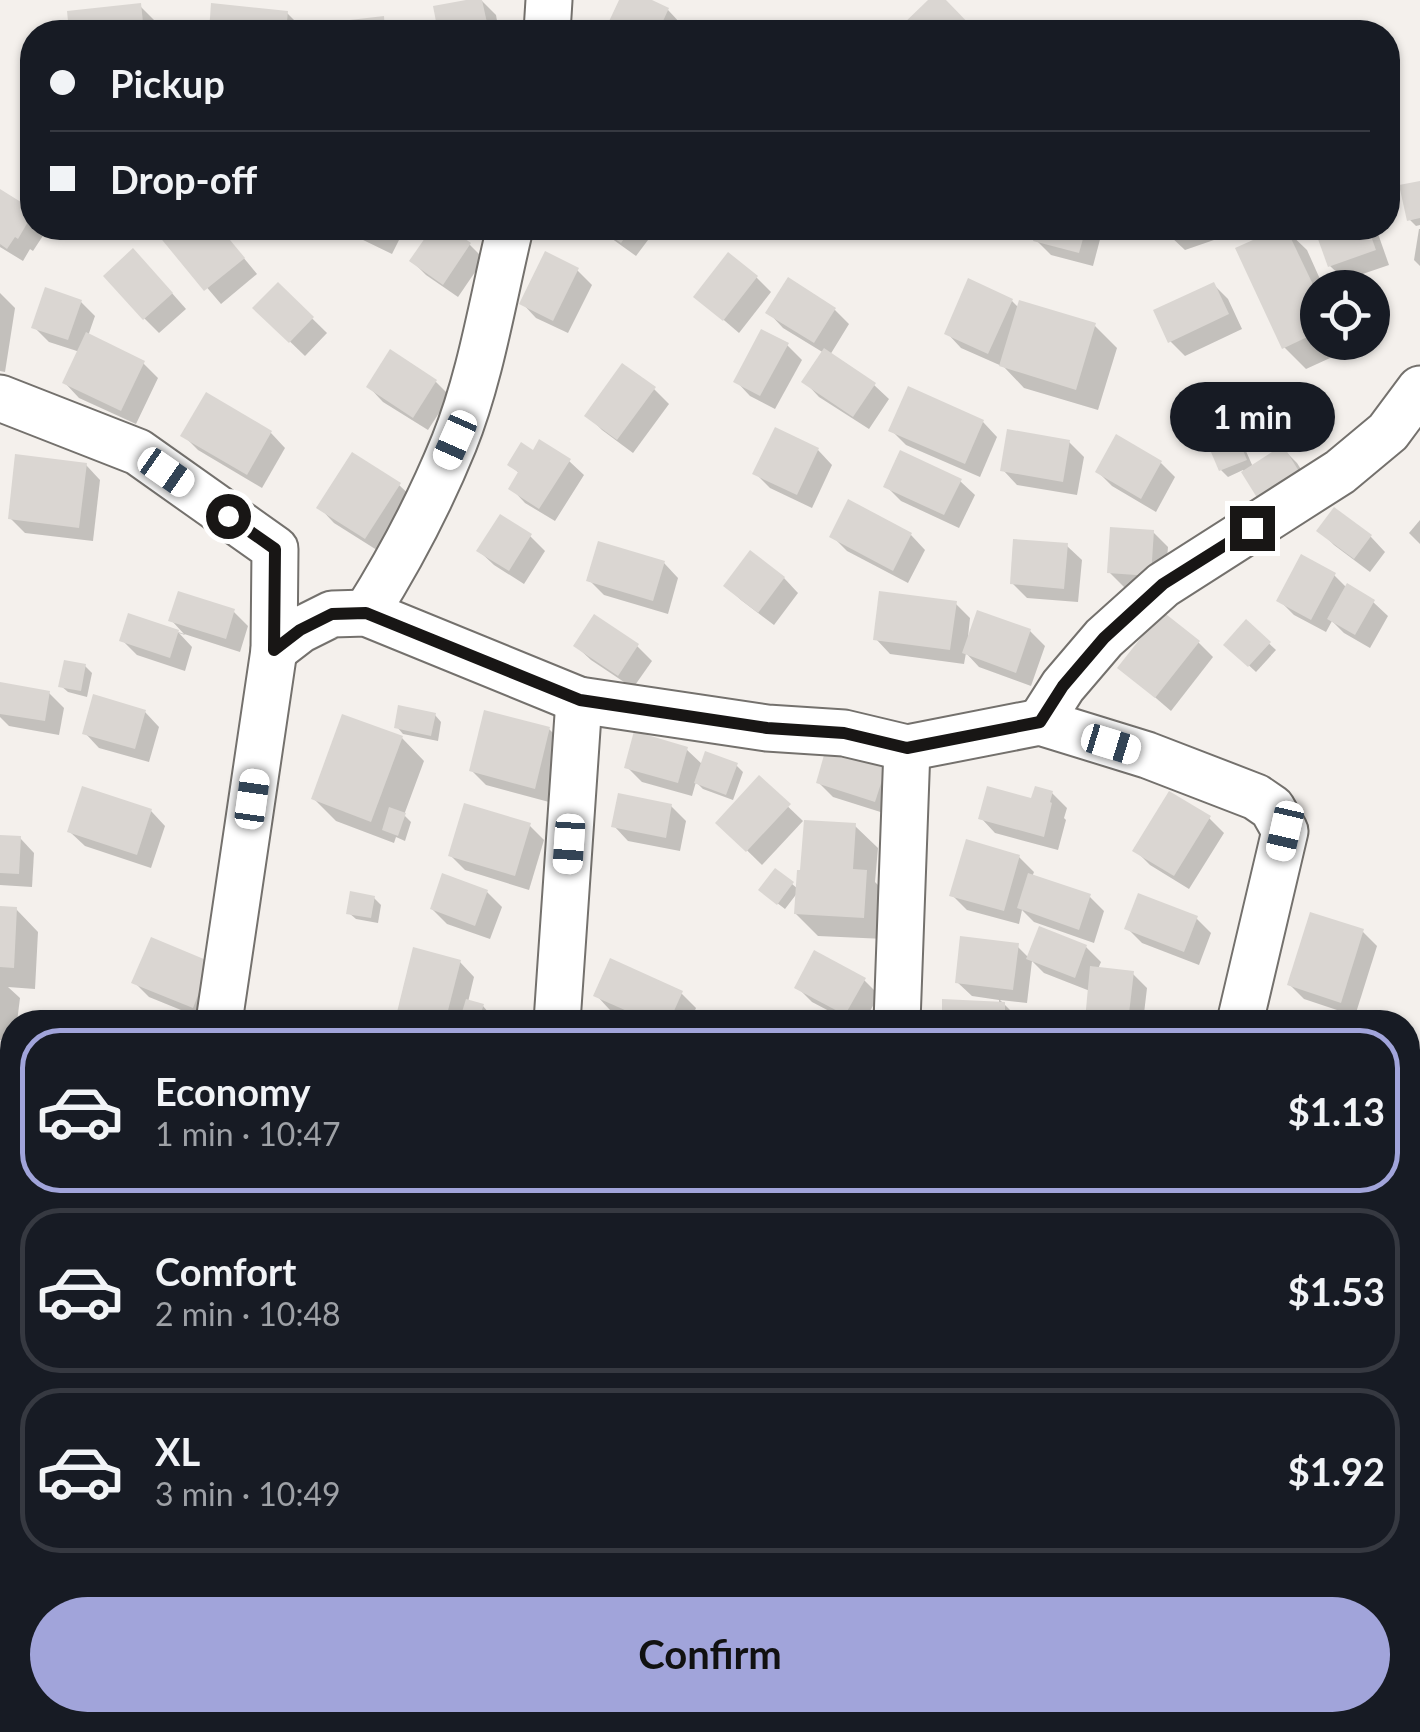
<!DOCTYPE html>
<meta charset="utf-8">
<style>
:root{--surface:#171b24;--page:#20242c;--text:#f1f3f6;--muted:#9ea1a6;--line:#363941;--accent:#a1a4da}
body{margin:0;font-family:Lato,sans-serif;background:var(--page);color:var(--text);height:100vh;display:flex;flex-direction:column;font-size:38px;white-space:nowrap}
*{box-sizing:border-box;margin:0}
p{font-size:32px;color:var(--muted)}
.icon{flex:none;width:55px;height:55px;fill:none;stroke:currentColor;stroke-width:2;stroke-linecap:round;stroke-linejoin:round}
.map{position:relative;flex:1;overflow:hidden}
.panel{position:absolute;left:0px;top:1010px;width:1420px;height:722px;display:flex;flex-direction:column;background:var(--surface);border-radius:40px 40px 0 0;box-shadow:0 2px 8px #0004}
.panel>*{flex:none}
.banner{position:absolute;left:20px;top:20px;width:1380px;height:220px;border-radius:40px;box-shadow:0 2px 8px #0004;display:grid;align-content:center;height:220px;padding:0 30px;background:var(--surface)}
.controls{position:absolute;left:1300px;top:270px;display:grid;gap:20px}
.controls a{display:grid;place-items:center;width:90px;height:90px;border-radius:50%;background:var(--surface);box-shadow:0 2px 8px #0004;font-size:50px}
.end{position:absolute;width:45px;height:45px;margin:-22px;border:12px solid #181615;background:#fff;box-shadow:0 0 0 5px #fff}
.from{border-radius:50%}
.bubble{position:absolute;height:70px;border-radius:35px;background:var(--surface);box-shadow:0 2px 8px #0004;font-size:32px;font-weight:700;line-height:70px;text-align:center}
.car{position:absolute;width:30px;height:60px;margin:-30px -15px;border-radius:12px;box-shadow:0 0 8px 2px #0007;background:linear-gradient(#fff 24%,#345 0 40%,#fff 0 76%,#345 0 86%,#fff 0)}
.banner b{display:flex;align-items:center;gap:35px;height:95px;font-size:38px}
.banner b+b{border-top:2px solid var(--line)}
.banner i{width:25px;height:25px;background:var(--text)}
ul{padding:18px 0 0;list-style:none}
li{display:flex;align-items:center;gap:30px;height:165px;margin:0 20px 15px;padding:0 10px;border:5px solid var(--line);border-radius:40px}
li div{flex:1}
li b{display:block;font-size:38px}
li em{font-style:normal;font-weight:700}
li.on{border-color:var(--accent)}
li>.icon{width:90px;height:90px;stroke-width:1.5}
.cta{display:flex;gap:20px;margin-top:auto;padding:20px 30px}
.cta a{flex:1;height:115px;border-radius:60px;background:var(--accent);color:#111;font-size:40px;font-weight:700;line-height:115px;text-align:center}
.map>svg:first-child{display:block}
.shadow{fill:#0003}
.building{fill:#dad6d2}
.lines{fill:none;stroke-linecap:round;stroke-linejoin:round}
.minor-casing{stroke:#74716d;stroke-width:49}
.minor{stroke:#fff;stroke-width:45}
.route{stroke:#181615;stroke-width:12}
</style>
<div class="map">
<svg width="1420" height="1732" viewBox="0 0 1420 1732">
<rect width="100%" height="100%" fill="#f4f0ec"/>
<!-- shadow -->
<g class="shadow">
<polygon points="481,0 496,15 499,32 440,32 436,8"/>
<polygon points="622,0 646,0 668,10 682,25 679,32 607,32"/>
<polygon points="140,6 154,20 156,32 72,32 70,13"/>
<polygon points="214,6 287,13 302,28 301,32 211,32"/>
<polygon points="383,19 389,25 390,32 353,32 352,22"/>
<polygon points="1420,183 1420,225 1416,226 1409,219"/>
<polygon points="1,193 32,212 32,228 48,228 33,251 30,249 23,261 0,247"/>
<polygon points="161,228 219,228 257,274 221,304 158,230"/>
<polygon points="348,228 405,228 392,254 359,238"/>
<polygon points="435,228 445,228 470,245 484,259 458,297 426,275 412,261"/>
<polygon points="597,228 657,228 636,256"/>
<polygon points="1039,228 1103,228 1093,266 1051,255 1036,240"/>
<polygon points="1167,228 1239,228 1240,231 1185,250 1170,236"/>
<polygon points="1284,228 1307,250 1324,288 1318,288 1318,342 1350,342 1352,348 1306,369 1284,347"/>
<polygon points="1316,228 1376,228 1389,265 1345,280 1330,266"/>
<polygon points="1419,229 1420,229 1420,266 1414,260"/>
<polygon points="148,266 186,309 159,333 144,318"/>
<polygon points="577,270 592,285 568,333 536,318 522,303"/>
<polygon points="756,277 771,292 739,333 697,297"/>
<polygon points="278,285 327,333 305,356 255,308"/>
<polygon points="1214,285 1228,299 1242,329 1185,356 1170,341"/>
<polygon points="0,293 15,308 5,372 0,371"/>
<polygon points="1012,301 1019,308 1095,326 1117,348 1098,410 1024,388 1004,367 961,348 947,333"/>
<polygon points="81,302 95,316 88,336 143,363 158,378 136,424 79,398 65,383 80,352 49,342 34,327"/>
<polygon points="835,310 849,324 830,355 874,385 889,399 869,429 819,397 805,382 824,353 783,328 769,313"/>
<polygon points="787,345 802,360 775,409 750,396 736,381"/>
<polygon points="436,382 450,396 428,430 383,402 369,387"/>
<polygon points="654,389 669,404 633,453 602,430 587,415"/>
<polygon points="1290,404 1297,411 1305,436 1278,444 1272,437"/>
<polygon points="983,422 997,437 980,477 906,445 891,430"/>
<polygon points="271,433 285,448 262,488 198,450 184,436"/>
<polygon points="1236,436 1242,442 1253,467 1283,449 1297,463 1316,493 1263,503 1243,470 1228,477 1221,470"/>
<polygon points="1069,442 1084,457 1077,495 1017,485 1003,470"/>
<polygon points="818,450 832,465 812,508 770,488 755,473"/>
<polygon points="533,453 569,461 584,475 555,521 525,503 511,488 520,474 510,465"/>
<polygon points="1161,463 1175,477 1156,512 1112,486 1098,472"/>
<polygon points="86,465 100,480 93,541 25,533 10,518"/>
<polygon points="960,481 975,495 959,528 901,501 886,486"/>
<polygon points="399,485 414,499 380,552 334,523 320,508"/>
<polygon points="1335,511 1371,537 1385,552 1370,572 1334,545 1320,531"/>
<polygon points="1420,520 1420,544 1409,533"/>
<polygon points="1153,532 1168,547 1164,590 1124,587 1109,572"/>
<polygon points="911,535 925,550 908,583 847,551 832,536"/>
<polygon points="530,536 545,551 524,584 494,565 479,551"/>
<polygon points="1067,546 1082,560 1078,602 1027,598 1012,583"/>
<polygon points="664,563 678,578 668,614 604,595 589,580"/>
<polygon points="1334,575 1347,588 1373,602 1388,616 1370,648 1344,633 1332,621 1326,632 1294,615 1279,600"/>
<polygon points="784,578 798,593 774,625 741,600 726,586"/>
<polygon points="955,603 970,618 968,637 1030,631 1045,646 1031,686 979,667 966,653 964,664 890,654 876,639"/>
<polygon points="233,611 248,626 240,652 178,632 192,647 185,671 137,655 122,640 129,616 185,635 171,620"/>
<polygon points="1247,623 1276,650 1256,672 1227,645"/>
<polygon points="1198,642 1213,657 1171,711 1121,668"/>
<polygon points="576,646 637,646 652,661 633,688 591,660"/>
<polygon points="85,666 92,673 87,697 68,692 61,686"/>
<polygon points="0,684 49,693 64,708 59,735 9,726 0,717"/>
<polygon points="145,712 159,727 149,762 99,748 85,733"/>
<polygon points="435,715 441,722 438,741 403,734 397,727"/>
<polygon points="549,729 564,744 549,802 486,785 472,771"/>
<polygon points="402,738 424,761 404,815 411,822 405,841 396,837 394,843 336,821 314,799"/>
<polygon points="686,749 703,765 736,765 743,772 733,800 703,789 696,782 692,796 642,782 627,767"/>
<polygon points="885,770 890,815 833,797 818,782"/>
<polygon points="759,779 803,821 762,865 719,823"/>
<polygon points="1052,793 1067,808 1064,818 1066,820 1058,850 995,833 981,818"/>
<polygon points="671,806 686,821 680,851 628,841 614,826"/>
<polygon points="151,811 165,826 151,868 85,846 70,832"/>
<polygon points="1209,818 1224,833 1189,889 1150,865 1135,850"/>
<polygon points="529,825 544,840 529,890 465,870 450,855"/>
<polygon points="855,826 878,848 875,882 888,895 885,939 818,936 796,914 798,892 785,909 768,896 792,884 798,889"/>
<polygon points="0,837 20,838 34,853 32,887 0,885"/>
<polygon points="1019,857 1034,872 1032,877 1090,897 1104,911 1094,943 1034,922 1022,910 1019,924 967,910 952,895"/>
<polygon points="487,892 502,907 490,939 447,924 432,909"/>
<polygon points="374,898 381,905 378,923 356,919 349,913"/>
<polygon points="0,909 16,909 38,932 35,989 8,987 20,998 17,1022 12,1022 12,1041 0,1040"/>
<polygon points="1196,918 1211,933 1199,965 1142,943 1127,928"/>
<polygon points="1362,931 1377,946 1355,1016 1304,999 1290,985"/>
<polygon points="1017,946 1029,958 1086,947 1101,962 1098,969 1132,973 1147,988 1143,1022 1091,1022 1087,1019 1090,991 1044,973 1032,961 1027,1003 1000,1000 1019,1019 1019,1022 944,1022 945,1001 999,1004 999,1000 972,996 957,982"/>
<polygon points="460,962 474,977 468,1002 483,1006 489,1013 486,1022 412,1022 400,1011"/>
<polygon points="210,964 208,1021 149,997 134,982"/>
<polygon points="864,980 879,995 864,1022 850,1022 812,1002 797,987"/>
<polygon points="682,994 696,1008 690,1022 639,1022 610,1010 596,995"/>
<polygon points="0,1369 12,1375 12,1422 0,1417"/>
<polygon points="0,1541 12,1543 12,1621 0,1619"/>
<polygon points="0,1652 12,1665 12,1698 4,1690 0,1690"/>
<polygon points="741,1720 821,1720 816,1732 736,1732"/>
<polygon points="1083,1720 1151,1720 1147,1732 1116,1732"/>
<polygon points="1225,1720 1322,1720 1331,1729 1330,1732 1230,1732 1223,1725"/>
</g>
<!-- building -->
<g class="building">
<polygon points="466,0 482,0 489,32 438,32 433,6"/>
<polygon points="619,0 652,0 669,8 658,32 604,32"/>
<polygon points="928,0 946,0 975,30 972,32 904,32 899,28"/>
<polygon points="141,3 144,32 69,32 67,11"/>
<polygon points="211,3 288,11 286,32 209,32"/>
<polygon points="384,16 385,32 351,32 350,20"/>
<polygon points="1420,181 1420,218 1407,221 1399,185"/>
<polygon points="0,189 32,209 32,215 18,239 15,237 7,249 0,244"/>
<polygon points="157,228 220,228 245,258 204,291 154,230"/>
<polygon points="432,228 449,228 471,243 443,285 409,261"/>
<polygon points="599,228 632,228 621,243"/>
<polygon points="1037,228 1086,228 1079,253 1033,241"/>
<polygon points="1280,228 1286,228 1318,295 1318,332 1282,349 1235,248"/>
<polygon points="1314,228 1368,228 1376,250 1328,267"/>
<polygon points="133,248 173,293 143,320 103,276"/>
<polygon points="545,251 579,268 553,321 519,304"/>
<polygon points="728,252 758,276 723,321 693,297"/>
<polygon points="788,277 836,308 814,343 765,313"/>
<polygon points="968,278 1013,299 988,354 944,334"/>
<polygon points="278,282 314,317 289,343 252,308"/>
<polygon points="1214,282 1229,314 1168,343 1153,310"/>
<polygon points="45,287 82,300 68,340 31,328"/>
<polygon points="1019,300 1096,323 1076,390 999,366"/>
<polygon points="761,329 789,343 760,396 733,382"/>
<polygon points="86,332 145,361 121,411 62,383"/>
<polygon points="824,348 876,383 853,417 801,382"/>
<polygon points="390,349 437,380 413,418 366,387"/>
<polygon points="622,363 656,387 617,440 584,416"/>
<polygon points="908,386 984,420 965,464 888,431"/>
<polygon points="206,392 272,431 247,475 180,436"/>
<polygon points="1291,401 1300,429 1270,438 1261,411"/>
<polygon points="775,427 819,448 797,495 752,474"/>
<polygon points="1007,429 1070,440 1063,482 1000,471"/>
<polygon points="1236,433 1247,460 1219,471 1208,445"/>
<polygon points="1116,434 1162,461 1141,499 1095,472"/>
<polygon points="539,439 571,459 539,509 508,489 518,472 507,465 521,442 533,450"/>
<polygon points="1283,445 1303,478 1261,504 1241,472"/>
<polygon points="900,450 962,479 944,515 883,487"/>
<polygon points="352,452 401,483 365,539 316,508"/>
<polygon points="15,454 87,463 79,528 8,519"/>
<polygon points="848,499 912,533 893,571 829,537"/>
<polygon points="1334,507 1372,535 1354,559 1316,531"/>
<polygon points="500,514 532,534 509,571 476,551"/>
<polygon points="1110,527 1154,530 1151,576 1107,573"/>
<polygon points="1013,539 1068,543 1064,589 1010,584"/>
<polygon points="598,541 665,561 653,601 586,581"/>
<polygon points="750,550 785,577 758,613 723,586"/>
<polygon points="1301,554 1336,573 1311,620 1276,601"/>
<polygon points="1347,583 1375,600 1355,635 1327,619"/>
<polygon points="178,591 235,609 226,639 168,621"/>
<polygon points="879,591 957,601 950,650 873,640"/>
<polygon points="977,610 1031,629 1016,673 962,653"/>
<polygon points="1162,611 1200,641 1155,698 1117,668"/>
<polygon points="128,613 179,630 170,658 119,641"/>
<polygon points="594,614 639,644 618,676 573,646"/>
<polygon points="1246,619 1271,642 1248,667 1223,645"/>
<polygon points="64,660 86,664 81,691 58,687"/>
<polygon points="0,682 50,691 45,721 0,714"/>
<polygon points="93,694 146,710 135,749 82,734"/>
<polygon points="398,705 436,713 431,736 394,728"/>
<polygon points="484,710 550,727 535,789 469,771"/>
<polygon points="342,714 403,736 371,822 311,799"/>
<polygon points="634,731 688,747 678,783 624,768"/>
<polygon points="826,748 886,768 875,802 816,783"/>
<polygon points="705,751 738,763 726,795 694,783"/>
<polygon points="759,775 791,804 746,852 715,823"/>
<polygon points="82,786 152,809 137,855 67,832"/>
<polygon points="987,786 1031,798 1035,786 1053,791 1050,802 1052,803 1044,837 978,819"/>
<polygon points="1169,791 1211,816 1174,876 1132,851"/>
<polygon points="618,793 672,804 666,838 611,827"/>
<polygon points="464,803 531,823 515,876 448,856"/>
<polygon points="389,807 406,813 398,836 382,830"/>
<polygon points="804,820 856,823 853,869 867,870 864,918 794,914 797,870 800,870"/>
<polygon points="0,835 21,836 19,874 0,873"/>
<polygon points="966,839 1020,855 1004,911 949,896"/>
<polygon points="775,868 794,882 777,905 758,890"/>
<polygon points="442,873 488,890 475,926 430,909"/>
<polygon points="1028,873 1091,894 1079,930 1017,908"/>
<polygon points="350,891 375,896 371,918 346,914"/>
<polygon points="1138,893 1198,916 1184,952 1124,929"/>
<polygon points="0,906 17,907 14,968 0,967"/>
<polygon points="1310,912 1364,929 1341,1003 1287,985"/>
<polygon points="1039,926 1087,945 1075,978 1026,959"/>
<polygon points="960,936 1019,943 1013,990 955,983"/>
<polygon points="151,937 211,962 193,1008 131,983"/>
<polygon points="413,947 461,960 445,1022 397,1012"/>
<polygon points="814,950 866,978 845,1015 794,988"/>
<polygon points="610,958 683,991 669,1022 652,1022 593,996"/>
<polygon points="1090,966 1134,971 1128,1022 1085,1020"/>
<polygon points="466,999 484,1004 478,1022 459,1022"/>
<polygon points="942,999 1005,1002 1005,1022 942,1022"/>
<polygon points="0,1367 12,1372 12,1408 9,1415 0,1410"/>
<polygon points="0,1539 12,1541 12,1604 0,1602"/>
<polygon points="597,1720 600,1720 634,1732 593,1732"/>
<polygon points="738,1720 801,1720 795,1732 733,1732"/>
<polygon points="1223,1720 1315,1720 1311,1732 1236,1732 1220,1726"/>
</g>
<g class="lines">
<!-- minor casing -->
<g class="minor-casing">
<g id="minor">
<polyline points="547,32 549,0"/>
<polyline points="0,398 138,452 275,549 274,650 300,630 332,614 366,613 579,700 767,728 844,733 907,748 1040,722 1147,755 1256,797 1272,808 1285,831 1240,1022"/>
<path d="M366,613c34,-54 64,-111 88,-170 27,-67 39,-145 56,-215"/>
<polyline points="1040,722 1063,686 1104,638 1163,585 1340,472 1388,432 1420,389"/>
<polyline points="219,1022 274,650"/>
<polyline points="557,1022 579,700"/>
<polyline points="897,1022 907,748"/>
<polyline points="1408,1098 1420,1100"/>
<polyline points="0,1300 12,1300"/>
<polyline points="0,1498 12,1501"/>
<polyline points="1408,1516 1420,1516"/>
</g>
</g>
<!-- minor -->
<use href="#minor" class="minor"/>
</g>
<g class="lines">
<!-- route -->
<polyline class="route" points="228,516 275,549 274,650 300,630 332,614 366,613 580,700 767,728 844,733 907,748 1040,722 1063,686 1104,638 1163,584 1252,528"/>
</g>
</svg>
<div class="controls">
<a><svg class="icon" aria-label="locate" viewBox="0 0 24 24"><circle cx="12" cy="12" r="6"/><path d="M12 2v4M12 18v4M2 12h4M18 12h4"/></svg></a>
</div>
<i class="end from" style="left:228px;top:516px"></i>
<i class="end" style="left:1252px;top:528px"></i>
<div class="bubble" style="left:1170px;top:382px;width:165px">1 min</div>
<i class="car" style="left:455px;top:440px;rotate:204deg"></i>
<i class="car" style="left:166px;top:472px;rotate:125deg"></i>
<i class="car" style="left:1111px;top:744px;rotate:107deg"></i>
<i class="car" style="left:252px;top:799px;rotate:8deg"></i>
<i class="car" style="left:1285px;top:831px;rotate:193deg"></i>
<i class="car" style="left:569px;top:844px;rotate:184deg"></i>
<div class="banner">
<b><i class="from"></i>Pickup</b>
<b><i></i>Drop-off</b>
</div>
<section class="panel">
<ul>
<li class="on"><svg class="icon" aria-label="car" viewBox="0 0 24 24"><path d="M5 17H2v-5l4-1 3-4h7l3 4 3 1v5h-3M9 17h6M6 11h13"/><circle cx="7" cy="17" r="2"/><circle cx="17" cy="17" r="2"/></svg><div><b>Economy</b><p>1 min · 10:47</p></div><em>$1.13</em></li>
<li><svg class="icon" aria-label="car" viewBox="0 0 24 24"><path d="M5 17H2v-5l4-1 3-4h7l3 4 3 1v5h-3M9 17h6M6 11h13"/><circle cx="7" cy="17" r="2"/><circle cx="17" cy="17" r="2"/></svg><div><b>Comfort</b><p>2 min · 10:48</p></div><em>$1.53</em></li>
<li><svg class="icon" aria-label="car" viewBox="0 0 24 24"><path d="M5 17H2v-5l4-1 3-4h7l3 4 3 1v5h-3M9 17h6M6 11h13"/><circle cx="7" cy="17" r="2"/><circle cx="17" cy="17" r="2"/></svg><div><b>XL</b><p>3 min · 10:49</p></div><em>$1.92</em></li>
</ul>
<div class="cta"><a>Confirm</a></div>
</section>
</div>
